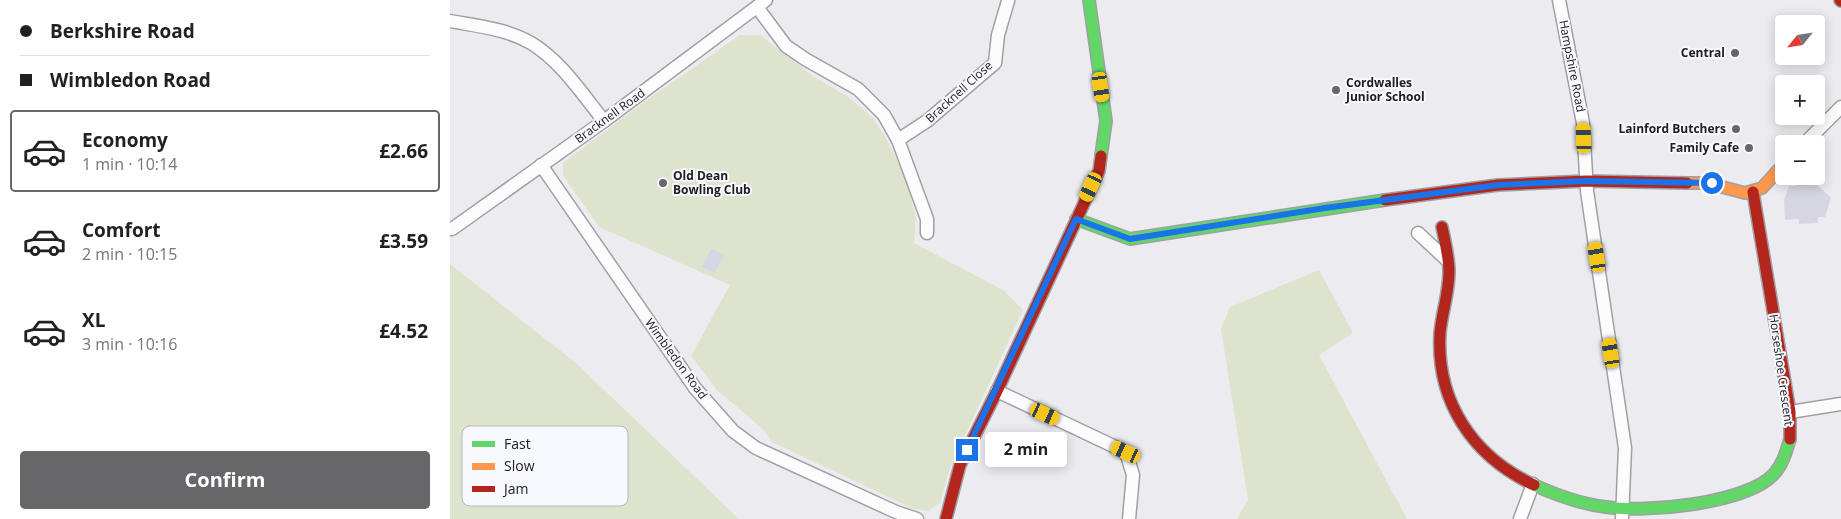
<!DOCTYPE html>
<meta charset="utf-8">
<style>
:root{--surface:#fff;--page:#f2f2f2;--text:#202124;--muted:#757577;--line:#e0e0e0;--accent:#67676a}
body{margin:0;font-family:"Open Sans",sans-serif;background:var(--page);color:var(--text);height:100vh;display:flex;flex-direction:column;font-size:19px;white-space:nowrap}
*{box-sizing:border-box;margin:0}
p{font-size:16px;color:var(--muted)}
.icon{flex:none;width:28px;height:28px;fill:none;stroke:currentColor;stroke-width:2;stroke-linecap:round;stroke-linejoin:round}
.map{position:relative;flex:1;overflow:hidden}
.details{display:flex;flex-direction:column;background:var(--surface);width:450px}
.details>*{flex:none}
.top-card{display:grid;align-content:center;height:110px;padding:0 20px;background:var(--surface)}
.needle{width:32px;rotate:240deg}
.buttons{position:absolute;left:1325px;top:15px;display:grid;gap:10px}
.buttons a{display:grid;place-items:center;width:50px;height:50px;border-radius:5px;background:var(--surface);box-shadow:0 2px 12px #0003;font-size:25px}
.end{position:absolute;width:22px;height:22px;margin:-11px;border:6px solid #1a73e8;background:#fff;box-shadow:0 0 0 2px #fff}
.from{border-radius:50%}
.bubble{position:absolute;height:35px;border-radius:5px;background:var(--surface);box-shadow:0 2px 12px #0003;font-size:16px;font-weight:700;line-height:35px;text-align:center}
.car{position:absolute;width:15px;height:30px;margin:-15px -8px;border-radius:6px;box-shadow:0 0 4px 1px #0007;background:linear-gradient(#f5c518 24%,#345 0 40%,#f5c518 0 76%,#345 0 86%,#f5c518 0)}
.top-card b{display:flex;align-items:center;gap:18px;height:48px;font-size:19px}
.top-card b+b{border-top:1px solid var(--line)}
.top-card i{width:12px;height:12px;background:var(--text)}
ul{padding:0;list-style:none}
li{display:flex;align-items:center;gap:15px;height:82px;margin:0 10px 8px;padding:0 10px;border:2px solid transparent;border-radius:5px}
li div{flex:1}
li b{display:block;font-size:19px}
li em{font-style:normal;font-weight:700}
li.active{border-color:var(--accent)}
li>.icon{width:45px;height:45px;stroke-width:1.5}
.button{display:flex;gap:10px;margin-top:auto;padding:10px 20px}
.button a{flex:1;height:58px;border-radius:5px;background:var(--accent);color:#fff;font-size:20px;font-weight:700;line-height:58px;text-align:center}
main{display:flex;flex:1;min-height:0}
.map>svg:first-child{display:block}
.green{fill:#dee3ce}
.building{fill:#d6d5e2}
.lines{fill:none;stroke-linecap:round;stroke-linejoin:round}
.street-casing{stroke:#a0a0a4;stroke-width:15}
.fast-casing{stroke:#a0a0a4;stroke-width:14}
.slow-casing{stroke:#a0a0a4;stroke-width:14}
.jam-casing{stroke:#a0a0a4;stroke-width:14}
.street{stroke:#fcfcfd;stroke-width:12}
.fast{stroke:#63d668;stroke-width:11}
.slow{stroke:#ff974d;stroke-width:11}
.jam{stroke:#b3261e;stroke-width:11}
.route{stroke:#1a73e8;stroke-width:6}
.poi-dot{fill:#67676a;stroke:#f8f8ff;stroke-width:2}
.labels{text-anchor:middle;stroke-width:4;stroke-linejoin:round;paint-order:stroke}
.poi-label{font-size:12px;font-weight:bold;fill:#202022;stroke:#f8f8ff;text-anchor:end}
.street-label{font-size:12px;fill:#202022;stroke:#f8f8ff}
.key{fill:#f8f8ff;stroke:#b7b7bd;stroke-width:1}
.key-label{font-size:14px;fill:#202022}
</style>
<main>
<section class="details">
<div class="top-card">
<b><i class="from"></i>Berkshire Road</b>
<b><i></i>Wimbledon Road</b>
</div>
<ul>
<li class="active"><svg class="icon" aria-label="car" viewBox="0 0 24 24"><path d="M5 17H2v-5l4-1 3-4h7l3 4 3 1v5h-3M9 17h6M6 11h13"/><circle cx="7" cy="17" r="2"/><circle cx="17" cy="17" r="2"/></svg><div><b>Economy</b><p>1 min · 10:14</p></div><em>£2.66</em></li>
<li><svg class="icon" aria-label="car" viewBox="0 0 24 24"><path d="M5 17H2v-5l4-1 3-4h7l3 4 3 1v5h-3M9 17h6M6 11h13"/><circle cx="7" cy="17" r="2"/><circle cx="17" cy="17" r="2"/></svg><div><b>Comfort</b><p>2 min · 10:15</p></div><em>£3.59</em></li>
<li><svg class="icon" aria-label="car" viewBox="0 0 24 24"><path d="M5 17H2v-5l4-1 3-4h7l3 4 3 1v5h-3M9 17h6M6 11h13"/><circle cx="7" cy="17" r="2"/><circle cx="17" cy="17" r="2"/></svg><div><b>XL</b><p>3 min · 10:16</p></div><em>£4.52</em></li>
</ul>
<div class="button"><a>Confirm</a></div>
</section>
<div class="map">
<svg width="1391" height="519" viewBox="0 0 1391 519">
<rect width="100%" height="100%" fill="#ececf0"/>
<!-- green -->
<g class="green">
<polygon points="290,35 310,35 364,77 397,96 422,117 435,136 456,178 466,218 464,243 553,290 573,310 500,468 490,503 478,511 464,509 322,442 314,430 267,390 241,356 280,285 149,227 113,175 113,163 190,105"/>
<polygon points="0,264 126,363 289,519 0,519"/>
<polygon points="869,270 903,333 869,355 957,519 787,519 798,500 771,329 780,307"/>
</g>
<!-- building -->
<g class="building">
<polygon points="1345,176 1358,176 1381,198 1375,217 1368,217 1368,223 1349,224 1349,219 1335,220 1334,200 1339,186 1346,186"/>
<polygon points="261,249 274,255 265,273 252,267"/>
</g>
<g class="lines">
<!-- street casing -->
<g class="street-casing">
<g id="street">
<polyline points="1109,0 1133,123 1137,191 1175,448 1172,519"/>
<polyline points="307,7 336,46 355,59 408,89 434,115 448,140 477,219 477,233"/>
<path d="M0,21c27,5 57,8 81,22 30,18 52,52 73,78"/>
<polyline points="448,140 477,121 545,63 548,35 558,1"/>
<polyline points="1354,144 1391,107"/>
<polyline points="91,165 245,388 283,431 306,448 446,512 467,519"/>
<polyline points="2,229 154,121 316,0"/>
<polyline points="968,233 997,260"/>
<polyline points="547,391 676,452 683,475 679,519"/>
<polyline points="1340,412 1391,404"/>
<polyline points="1070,519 1083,484"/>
</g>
</g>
<!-- fast casing -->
<g class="fast-casing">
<g id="fast">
<polyline points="639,0 656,121 651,156"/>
<polyline points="626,219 680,239 935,200"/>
<path d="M1084,485c22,10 47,19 72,22 40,6 140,-3 168,-33 9,-10 12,-22 16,-35"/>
</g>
</g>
<!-- slow casing -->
<g class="slow-casing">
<polyline id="slow" points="1237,183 1257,183 1295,193 1312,188 1334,164"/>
</g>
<!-- jam casing -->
<g class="jam-casing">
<g id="jam">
<polyline points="1390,0 1391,1"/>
<polyline points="1303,192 1340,412 1340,439"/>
<polyline points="935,200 1048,185 1136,181 1237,183"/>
<path d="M992,227c3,15 7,30 7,45 0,21 -7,40 -9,61 -4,68 32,123 94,152"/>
<polyline points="496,519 510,465 547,391 649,171 651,156"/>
</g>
</g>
<!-- street -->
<use href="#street" class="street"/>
<!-- fast -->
<use href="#fast" class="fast"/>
<!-- slow -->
<use href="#slow" class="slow"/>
<!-- jam -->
<use href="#jam" class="jam"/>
</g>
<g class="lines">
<!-- route -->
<polyline class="route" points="517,450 626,219 680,239 875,208 1048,185 1136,181 1262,183"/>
</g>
<!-- markers -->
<g class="poi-dot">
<circle cx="1285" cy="53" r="5"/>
<circle cx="886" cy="90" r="5"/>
<circle cx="1286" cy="129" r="5"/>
<circle cx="1299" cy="148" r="5"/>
<circle cx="213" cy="183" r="5"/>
</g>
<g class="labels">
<!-- poi labels -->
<g class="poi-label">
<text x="1275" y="57">Central</text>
<text x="896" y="87" text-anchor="start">Cordwalles<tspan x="896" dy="14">Junior School</tspan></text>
<text x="1276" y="133">Lainford Butchers</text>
<text x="1289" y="152">Family Cafe</text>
<text x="223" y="180" text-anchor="start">Old Dean<tspan x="223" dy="14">Bowling Club</tspan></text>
</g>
<!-- street labels -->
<g class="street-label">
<text transform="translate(1122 66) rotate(79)" y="4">Hampshire Road</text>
<text transform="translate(509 92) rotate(-42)" y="4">Bracknell Close</text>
<text transform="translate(160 116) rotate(-36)" y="4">Bracknell Road</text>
<text transform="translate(226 359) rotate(54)" y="4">Wimbledon Road</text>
<text transform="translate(1331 370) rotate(82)" y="4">Horseshoe Crescent</text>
</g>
</g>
<!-- legend -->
<rect x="12" y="426" width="166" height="80" rx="8" class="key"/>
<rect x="22" y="441" width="23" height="6" fill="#63d668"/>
<rect x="22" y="463" width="23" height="7" fill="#ff974d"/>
<rect x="22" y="486" width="23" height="6" fill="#b3261e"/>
<g class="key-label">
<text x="54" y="449">Fast</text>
<text x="54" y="471">Slow</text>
<text x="54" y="494">Jam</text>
</g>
</svg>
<div class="buttons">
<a><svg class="needle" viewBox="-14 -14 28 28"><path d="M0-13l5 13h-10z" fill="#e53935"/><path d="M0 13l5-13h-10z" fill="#757577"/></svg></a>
<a>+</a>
<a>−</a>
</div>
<i class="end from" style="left:1262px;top:183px"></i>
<i class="end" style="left:517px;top:450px"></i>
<div class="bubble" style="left:535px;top:432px;width:82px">2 min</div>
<i class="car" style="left:651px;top:87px;rotate:172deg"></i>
<i class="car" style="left:1134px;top:138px;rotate:358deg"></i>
<i class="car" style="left:641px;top:187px;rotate:205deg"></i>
<i class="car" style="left:1147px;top:257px;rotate:351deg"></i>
<i class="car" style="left:1161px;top:353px;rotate:351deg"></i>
<i class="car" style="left:595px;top:414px;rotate:115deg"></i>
<i class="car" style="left:676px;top:452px;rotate:295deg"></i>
</div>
</main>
